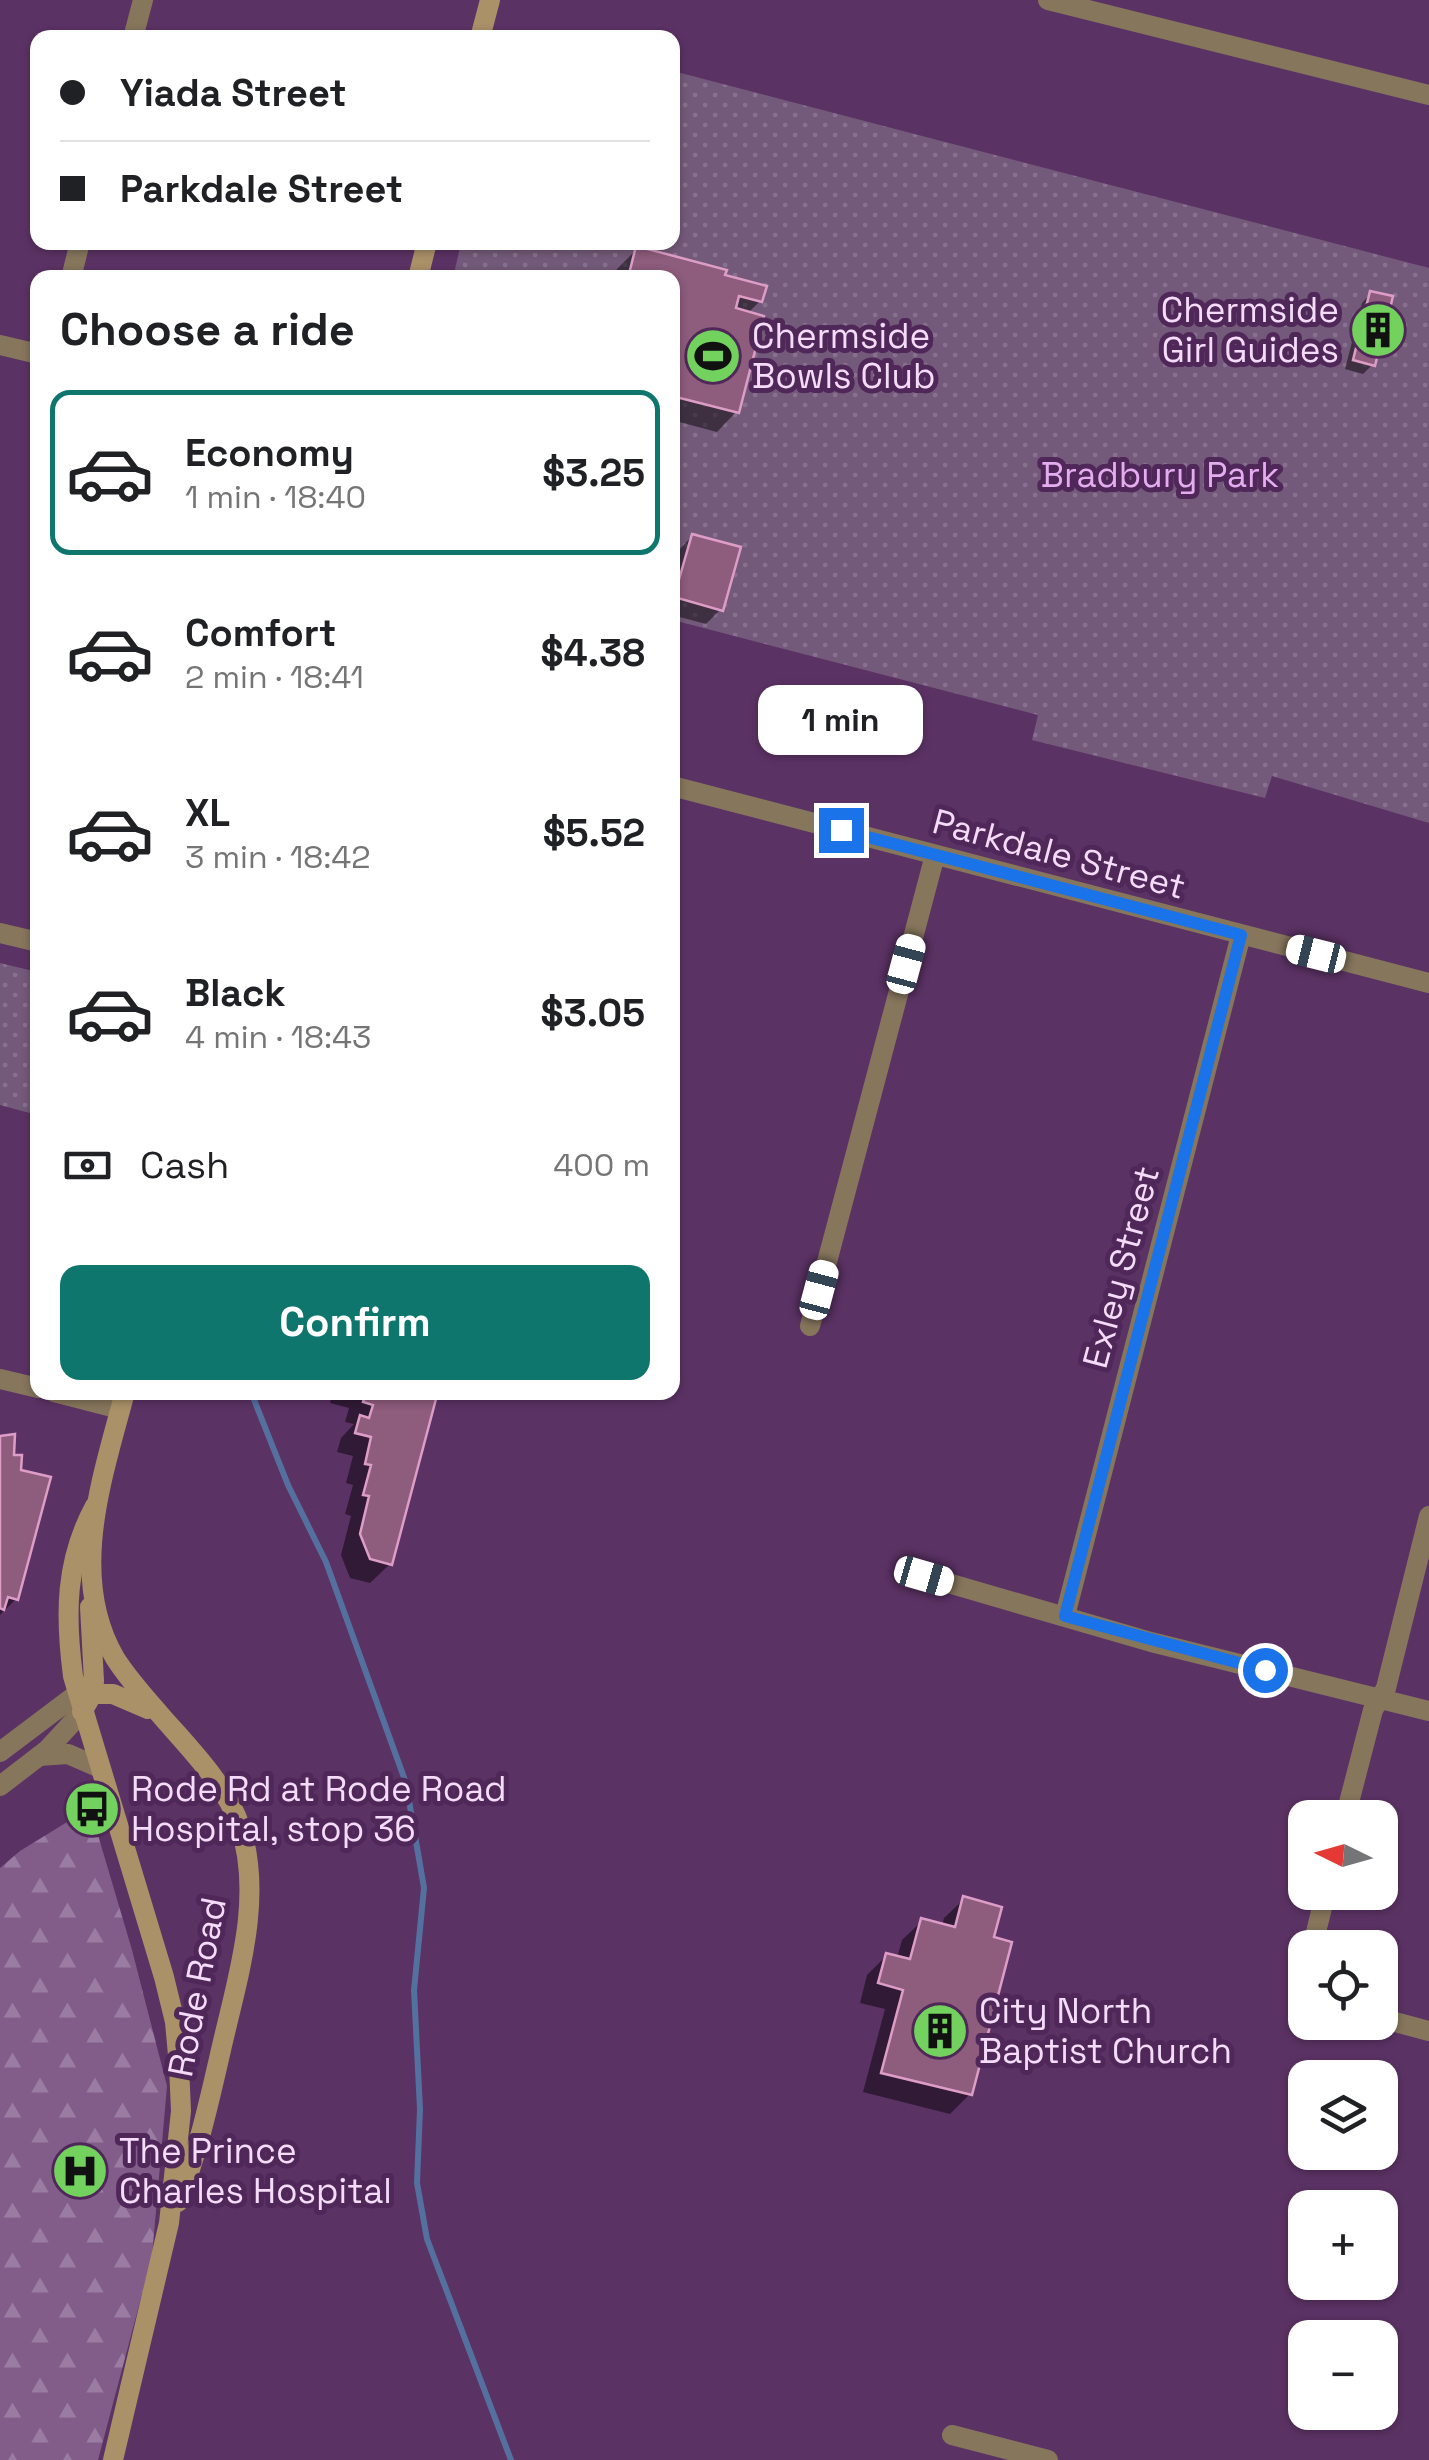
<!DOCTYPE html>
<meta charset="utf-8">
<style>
:root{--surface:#fff;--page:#f2f2f2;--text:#202124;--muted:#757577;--line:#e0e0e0;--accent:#0f766e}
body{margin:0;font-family:"Space Grotesk",sans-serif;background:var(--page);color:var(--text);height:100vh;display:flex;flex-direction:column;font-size:38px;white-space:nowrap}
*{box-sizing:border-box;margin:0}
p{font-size:32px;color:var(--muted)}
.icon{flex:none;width:55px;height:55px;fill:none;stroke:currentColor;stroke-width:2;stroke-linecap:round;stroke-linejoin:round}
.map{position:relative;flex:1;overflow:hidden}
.details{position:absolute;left:30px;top:270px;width:650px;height:1130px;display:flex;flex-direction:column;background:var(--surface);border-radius:20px;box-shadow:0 2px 8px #0004}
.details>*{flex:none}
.banner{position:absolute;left:30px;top:30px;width:650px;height:220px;border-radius:20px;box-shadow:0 2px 8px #0004;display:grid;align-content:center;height:220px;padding:0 30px;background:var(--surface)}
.needle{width:65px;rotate:275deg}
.controls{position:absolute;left:1288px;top:1800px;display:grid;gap:20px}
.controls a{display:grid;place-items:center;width:110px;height:110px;border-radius:20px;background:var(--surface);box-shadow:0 2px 8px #0004;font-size:50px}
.end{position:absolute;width:45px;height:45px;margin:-22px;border:12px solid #1a73e8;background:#fff;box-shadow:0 0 0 5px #fff}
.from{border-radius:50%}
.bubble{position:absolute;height:70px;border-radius:20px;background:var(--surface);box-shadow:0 2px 8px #0004;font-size:32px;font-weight:800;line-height:70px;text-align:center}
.car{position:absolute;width:30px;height:60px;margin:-30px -15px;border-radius:12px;box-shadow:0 0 8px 2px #0007;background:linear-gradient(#fff 24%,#345 0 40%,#fff 0 76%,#345 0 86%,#fff 0)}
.banner b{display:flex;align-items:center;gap:35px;height:95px;font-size:38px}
.banner b+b{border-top:2px solid var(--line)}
.banner i{width:25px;height:25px;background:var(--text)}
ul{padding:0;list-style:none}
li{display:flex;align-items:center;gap:30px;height:165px;margin:0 20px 15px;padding:0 10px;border:5px solid transparent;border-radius:20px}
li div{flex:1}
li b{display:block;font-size:38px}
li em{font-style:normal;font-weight:800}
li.selected{border-color:var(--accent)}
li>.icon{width:90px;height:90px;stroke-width:1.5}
h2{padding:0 30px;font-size:45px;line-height:120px}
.pay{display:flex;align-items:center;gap:25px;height:110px;padding:0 30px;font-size:38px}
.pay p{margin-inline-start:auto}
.button{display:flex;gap:20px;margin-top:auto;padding:20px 30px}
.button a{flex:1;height:115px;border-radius:20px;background:var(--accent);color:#fff;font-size:40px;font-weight:800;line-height:115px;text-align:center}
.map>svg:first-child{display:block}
.forest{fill:url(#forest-firs)}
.park{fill:url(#park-dots)}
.shadow{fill:#0007}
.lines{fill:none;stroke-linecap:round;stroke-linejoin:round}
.stream{stroke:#54709f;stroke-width:6}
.building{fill:#8e5c7d;stroke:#de9dc7;stroke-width:2.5}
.street{stroke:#86765c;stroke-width:20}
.secondary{stroke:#aa9168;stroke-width:20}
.route{stroke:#1a73e8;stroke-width:12}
.labels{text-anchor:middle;stroke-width:10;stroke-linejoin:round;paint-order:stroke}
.poi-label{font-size:35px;fill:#f4dcf9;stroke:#4f2758;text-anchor:start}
.park-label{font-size:35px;fill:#e4adf0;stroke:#4f2758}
.street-label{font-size:35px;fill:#f4dcf9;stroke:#4f2758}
</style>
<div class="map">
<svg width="1429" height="2460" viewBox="0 0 1429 2460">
<defs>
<pattern id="forest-firs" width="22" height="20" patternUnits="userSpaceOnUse" patternTransform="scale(2.5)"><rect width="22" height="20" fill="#825d8a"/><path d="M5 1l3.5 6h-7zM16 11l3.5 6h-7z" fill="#9a7ba1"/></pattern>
<pattern id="park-dots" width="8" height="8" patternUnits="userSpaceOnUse" patternTransform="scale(2.5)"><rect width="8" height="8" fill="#745a7a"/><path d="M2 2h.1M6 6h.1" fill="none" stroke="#88718e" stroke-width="1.8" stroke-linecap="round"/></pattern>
</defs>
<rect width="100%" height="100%" fill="#5b3264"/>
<!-- forest -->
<polygon class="forest" points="90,1808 132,1950 167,2086 152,2256 98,2460 0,2460 0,1868 20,1851"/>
<!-- park -->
<g class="park">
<polygon points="673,71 1429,268 1429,823 1272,776 1265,798 1032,740 1038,715 673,620 672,278 453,278 461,243 672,242"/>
<polygon points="0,963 37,972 37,1115 0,1105"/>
</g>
<!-- shadow -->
<g class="shadow">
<polygon points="637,249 722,277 760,301 747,314 736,412 717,432 672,420 672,278 615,278 617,269"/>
<polygon points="1371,293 1386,315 1390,346 1380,356 1375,355 1372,365 1363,374 1345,369 1362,303"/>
<polygon points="692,536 721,609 706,624 672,615 672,570 678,551"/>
<polygon points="333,1392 429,1392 390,1564 370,1583 350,1578 341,1555 351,1516 345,1514 353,1485 346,1483 353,1456 337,1452 341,1438 354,1424 345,1422 349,1408 330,1403"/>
<polygon points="0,1438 16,1599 0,1615"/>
<polygon points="964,1899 991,1939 970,2094 950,2114 863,2092 885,2009 860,2003 867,1975 887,1955 897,1958 902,1940 922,1921 942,1926 944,1918"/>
</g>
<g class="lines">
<!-- stream -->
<polyline class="stream" points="251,1392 288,1485 326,1562 406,1783 424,1888 414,1990 420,2109 417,2183 427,2239 511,2460"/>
</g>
<!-- building -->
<g class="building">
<polygon points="636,246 727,270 725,275 767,286 762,302 739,296 736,308 764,316 739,413 672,396 672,278 628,278"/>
<polygon points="1370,291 1393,296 1389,313 1400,316 1392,348 1380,345 1375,366 1353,360"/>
<polygon points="692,534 741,547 723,611 674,597"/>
<polygon points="366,1392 432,1392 436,1399 392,1565 370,1559 360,1534 369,1496 363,1495 371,1465 365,1464 371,1437 355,1433 360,1415 369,1418 373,1405 363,1402"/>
<polygon points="15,1434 14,1455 22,1455 21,1470 51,1477 18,1600 8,1597 4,1610 0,1608 0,1436"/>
<polygon points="963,1896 1002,1907 994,1937 1012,1942 972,2095 881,2073 903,1990 878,1983 886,1953 910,1959 921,1918 955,1927"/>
</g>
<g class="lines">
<!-- street -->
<g class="street">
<polyline points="1048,0 1429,95"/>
<polyline points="133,38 143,0"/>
<polyline points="71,278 80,242"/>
<polyline points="0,345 38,354"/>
<polyline points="672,786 1429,983"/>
<polyline points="0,933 38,942"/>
<polyline points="810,1326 935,855"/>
<polyline points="0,1379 38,1388"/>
<polyline points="54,1392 120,1409"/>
<polyline points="924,1576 1151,1642 1429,1711"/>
<polyline points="1065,1616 1241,935"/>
<polyline points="0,1752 77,1694"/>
<polyline points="39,1756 68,1754 98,1767"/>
<polyline points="0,1786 47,1750 82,1712"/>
<polyline points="1345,1818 1373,1710 1386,1688 1429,1516"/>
<polyline points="1312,1948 1326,1892"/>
<polyline points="1380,2018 1429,2031"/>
<polyline points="952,2435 1048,2460"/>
</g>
<!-- secondary -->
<g class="secondary">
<polyline points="480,38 490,0"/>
<polyline points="418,278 427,242"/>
<path d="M125,1392c-22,84 -58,184 -10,266 12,19 27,36 42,53 28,33 68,71 83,115 24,73 -3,153 -19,224 -12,52 -23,103 -43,152"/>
<path d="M95,1506c-30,55 -30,109 -22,170l91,301 11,45 4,44 2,45 -12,112 -56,237"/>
<polyline points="80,1694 113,1694 148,1709"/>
<polyline points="82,1712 93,1693 94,1681 90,1607"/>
</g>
</g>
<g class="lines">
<!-- route -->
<polyline class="route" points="841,830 1241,935 1065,1616 1265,1670"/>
</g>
<!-- icons -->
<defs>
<g id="building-disc" transform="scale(2.875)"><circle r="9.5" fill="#72d25d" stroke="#4f2758"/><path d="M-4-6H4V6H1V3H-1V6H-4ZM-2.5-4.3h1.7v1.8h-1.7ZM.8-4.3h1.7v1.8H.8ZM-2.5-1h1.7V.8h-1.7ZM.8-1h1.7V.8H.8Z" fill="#111"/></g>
<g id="stadium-disc" transform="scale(2.875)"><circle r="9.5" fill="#72d25d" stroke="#4f2758"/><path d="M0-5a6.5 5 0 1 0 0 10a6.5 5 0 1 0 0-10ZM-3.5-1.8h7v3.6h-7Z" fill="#111"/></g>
<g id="bus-disc" transform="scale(2.875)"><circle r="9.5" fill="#72d25d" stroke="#4f2758"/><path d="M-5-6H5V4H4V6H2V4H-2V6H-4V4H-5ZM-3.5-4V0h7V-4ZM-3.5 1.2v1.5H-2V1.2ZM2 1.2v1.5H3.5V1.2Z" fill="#111"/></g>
<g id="hospital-disc" transform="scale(2.875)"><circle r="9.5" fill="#72d25d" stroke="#4f2758"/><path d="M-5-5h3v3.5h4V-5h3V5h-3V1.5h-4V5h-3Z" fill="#111"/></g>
</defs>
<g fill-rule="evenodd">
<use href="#building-disc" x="1378" y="330"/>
<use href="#stadium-disc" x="713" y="356"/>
<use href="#bus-disc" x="92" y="1809"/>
<use href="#building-disc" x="940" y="2031"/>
<use href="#hospital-disc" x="80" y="2171"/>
</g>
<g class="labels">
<!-- poi labels -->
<g class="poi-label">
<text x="1339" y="322" text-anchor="end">Chermside<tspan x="1339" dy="40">Girl Guides</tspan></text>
<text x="752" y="348">Chermside<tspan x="752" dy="40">Bowls Club</tspan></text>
<text x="131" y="1801">Rode Rd at Rode Road<tspan x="131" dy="40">Hospital, stop 36</tspan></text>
<text x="979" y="2023">City North<tspan x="979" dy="40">Baptist Church</tspan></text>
<text x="119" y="2163">The Prince<tspan x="119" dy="40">Charles Hospital</tspan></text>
</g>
<!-- park labels -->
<g class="park-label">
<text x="1160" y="487">Bradbury Park</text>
</g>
<!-- street labels -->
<g class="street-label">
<text transform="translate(1059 854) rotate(15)" y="12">Parkdale Street</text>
<text transform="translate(1121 1267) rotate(-75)" y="12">Exley Street</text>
<text transform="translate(197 1987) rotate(-79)" y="12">Rode Road</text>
</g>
</g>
</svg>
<div class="controls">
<a><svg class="needle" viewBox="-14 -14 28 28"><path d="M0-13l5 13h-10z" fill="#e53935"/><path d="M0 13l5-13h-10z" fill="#757577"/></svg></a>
<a><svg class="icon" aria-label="locate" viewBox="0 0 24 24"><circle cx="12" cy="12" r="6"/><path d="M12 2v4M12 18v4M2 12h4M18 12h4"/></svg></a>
<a><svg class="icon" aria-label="layers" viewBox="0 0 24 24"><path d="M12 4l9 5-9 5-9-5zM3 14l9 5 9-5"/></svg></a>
<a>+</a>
<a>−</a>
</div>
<i class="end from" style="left:1265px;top:1670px"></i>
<i class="end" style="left:841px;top:830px"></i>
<div class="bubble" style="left:758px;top:685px;width:165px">1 min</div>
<i class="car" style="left:1316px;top:954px;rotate:284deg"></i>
<i class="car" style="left:906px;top:964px;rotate:15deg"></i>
<i class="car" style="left:819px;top:1290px;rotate:15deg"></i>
<i class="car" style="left:924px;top:1576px;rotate:106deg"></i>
<div class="banner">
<b><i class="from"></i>Yiada Street</b>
<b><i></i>Parkdale Street</b>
</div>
<section class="details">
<h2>Choose a ride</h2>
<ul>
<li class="selected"><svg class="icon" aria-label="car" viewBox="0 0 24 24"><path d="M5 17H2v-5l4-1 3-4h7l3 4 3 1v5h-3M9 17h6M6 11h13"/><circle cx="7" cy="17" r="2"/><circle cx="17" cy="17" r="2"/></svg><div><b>Economy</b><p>1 min · 18:40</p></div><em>$3.25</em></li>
<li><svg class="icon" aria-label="car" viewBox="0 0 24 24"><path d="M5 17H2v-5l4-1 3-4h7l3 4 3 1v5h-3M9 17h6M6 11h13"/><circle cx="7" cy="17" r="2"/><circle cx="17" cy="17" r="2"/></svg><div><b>Comfort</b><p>2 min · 18:41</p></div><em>$4.38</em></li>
<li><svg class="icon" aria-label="car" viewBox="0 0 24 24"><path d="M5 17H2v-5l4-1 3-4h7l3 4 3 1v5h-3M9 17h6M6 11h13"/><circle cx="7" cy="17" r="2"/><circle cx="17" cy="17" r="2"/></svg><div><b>XL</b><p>3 min · 18:42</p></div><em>$5.52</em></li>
<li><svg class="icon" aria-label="car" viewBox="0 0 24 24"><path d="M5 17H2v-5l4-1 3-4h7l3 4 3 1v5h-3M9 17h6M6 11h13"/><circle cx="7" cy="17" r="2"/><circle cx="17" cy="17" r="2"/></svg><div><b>Black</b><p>4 min · 18:43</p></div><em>$3.05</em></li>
</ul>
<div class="pay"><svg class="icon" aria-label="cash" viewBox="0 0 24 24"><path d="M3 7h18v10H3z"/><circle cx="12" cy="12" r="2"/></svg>Cash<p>400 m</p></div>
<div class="button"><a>Confirm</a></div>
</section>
</div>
